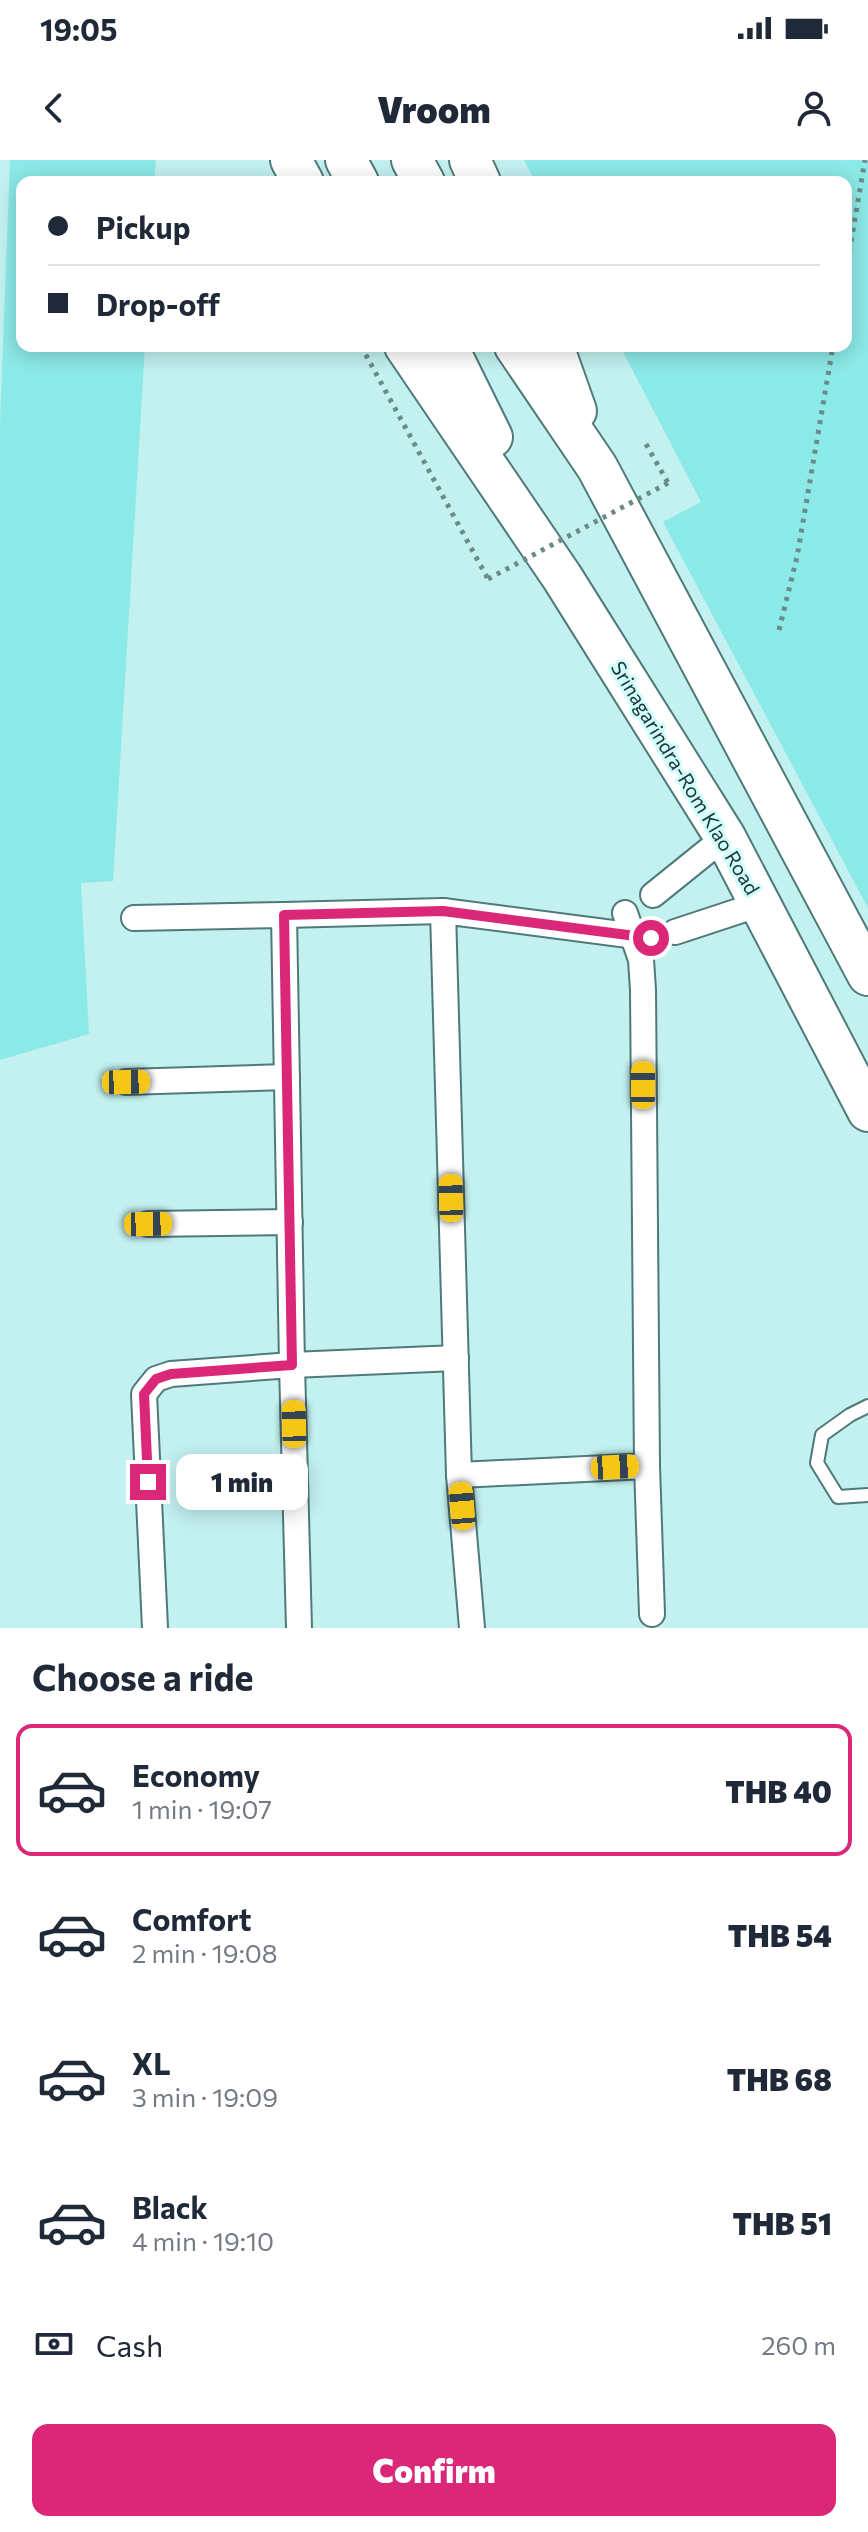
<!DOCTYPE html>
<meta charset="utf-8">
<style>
:root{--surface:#fff;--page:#f2f2f3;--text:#1f2937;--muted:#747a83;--line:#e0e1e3;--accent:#db2777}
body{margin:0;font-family:Commissioner,sans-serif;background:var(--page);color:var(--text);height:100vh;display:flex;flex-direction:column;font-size:30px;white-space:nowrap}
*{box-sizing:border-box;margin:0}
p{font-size:26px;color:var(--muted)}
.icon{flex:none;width:44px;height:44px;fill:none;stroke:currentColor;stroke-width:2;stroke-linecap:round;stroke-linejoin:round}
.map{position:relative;height:1468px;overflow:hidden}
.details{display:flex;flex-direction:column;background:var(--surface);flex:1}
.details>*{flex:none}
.banner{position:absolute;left:16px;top:16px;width:836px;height:176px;border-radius:16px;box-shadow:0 4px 20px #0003;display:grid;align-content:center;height:176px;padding:0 32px;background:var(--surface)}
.end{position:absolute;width:36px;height:36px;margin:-18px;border:10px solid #db2777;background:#fff;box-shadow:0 0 0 4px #fff}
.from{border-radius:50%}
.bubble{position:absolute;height:56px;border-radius:16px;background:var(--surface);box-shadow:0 4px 20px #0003;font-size:26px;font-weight:800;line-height:56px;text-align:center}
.car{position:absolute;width:24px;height:48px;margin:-24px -12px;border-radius:10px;box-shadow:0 0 6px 2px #0007;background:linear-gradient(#f5c518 24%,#345 0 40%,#f5c518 0 76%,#345 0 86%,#f5c518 0)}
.banner b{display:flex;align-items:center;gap:28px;height:76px;font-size:30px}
.banner b+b{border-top:2px solid var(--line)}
.banner i{width:20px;height:20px;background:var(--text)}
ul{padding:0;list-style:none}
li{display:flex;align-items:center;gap:24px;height:132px;margin:0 16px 12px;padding:0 16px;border:4px solid transparent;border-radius:16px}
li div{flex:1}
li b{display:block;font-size:30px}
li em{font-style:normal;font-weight:800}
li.current{border-color:var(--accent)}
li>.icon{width:72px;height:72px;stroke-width:1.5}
h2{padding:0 32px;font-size:36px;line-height:96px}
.pay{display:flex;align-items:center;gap:20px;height:88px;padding:0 32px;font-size:30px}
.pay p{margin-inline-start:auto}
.cta{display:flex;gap:16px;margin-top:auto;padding:16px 32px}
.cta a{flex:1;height:92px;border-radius:16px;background:var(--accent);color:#fff;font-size:32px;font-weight:800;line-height:92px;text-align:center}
.status{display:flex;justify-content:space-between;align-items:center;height:56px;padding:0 40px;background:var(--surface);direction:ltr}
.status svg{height:22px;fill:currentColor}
header{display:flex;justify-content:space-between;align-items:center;height:104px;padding:0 32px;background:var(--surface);font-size:36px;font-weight:800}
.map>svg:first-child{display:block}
.green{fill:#8be9e7}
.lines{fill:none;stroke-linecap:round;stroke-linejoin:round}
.lane-casing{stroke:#4e7a79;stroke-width:16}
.street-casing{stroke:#4e7a79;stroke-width:28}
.primary-casing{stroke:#4e7a79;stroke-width:44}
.path{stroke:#6b8b8a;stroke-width:5;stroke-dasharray:4 6;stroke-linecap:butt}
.lane{stroke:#fff;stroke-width:12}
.street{stroke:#fff;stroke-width:24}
.primary{stroke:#fff;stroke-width:40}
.path-bridge{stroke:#6b8b8a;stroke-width:5;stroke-dasharray:4 6;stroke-linecap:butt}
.route{stroke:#db2777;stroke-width:10}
.labels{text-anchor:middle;stroke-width:6;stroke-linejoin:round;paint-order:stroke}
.street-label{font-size:20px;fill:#223534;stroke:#cffffd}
</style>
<div class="status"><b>19:05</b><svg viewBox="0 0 49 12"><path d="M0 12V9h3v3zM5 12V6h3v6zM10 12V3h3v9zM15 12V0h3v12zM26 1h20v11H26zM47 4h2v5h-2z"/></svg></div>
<header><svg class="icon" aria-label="back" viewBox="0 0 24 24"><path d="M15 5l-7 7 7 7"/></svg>Vroom<svg class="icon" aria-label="person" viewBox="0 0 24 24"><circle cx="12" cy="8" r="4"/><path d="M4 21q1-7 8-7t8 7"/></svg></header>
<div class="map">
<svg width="868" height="1468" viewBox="0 0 868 1468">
<rect width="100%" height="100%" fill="#c2f1f0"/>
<!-- green -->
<g class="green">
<polygon points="10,0 156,0 154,22 22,22 22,186 145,186 113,721 81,723 89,874 0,900 0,265"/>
<polygon points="524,0 868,0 868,748 663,362 701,342 620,186 846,186 846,22 535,22"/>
</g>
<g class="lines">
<!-- lane casing -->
<g class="lane-casing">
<polyline id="lane" points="868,1246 850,1255 822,1275 817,1303 838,1337 868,1335"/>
</g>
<!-- street casing -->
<g class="street-casing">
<g id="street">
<polyline points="653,735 725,677"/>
<polyline points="284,755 443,751"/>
<polyline points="134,758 284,755 292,1205 456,1198"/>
<polyline points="675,772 760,744"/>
<polyline points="126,922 287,917"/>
<polyline points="148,1064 290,1062"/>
<polyline points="647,1306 652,1454"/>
<polyline points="459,1315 647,1306 643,830 641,800 625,753"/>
<polyline points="155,1468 144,1234 156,1219 171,1214 292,1205 299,1468"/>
<polyline points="472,1468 459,1315 443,751 651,778"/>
</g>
</g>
<!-- primary casing -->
<g class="primary-casing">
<g id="primary">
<polyline points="291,0 303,22"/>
<polyline points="346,0 358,22"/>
<polyline points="412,0 424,22"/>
<polyline points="470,0 480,22"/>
<polyline points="405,186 562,417 725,677 868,951"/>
<polyline points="447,186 492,277"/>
<polyline points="515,186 597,307 868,815"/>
<polyline points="553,186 576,251"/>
</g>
</g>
<!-- path -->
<g class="path">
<polyline points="846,111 865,0"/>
<polyline points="361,186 488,419"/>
<polyline points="646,284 668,323"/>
<polyline points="779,470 797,397 833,186"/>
</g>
<!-- lane -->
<use href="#lane" class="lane"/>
<!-- street -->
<use href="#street" class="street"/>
<!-- primary -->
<use href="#primary" class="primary"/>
<!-- path-bridge -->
<polyline class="path-bridge" points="488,419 668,323"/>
</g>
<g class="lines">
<!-- route -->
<polyline class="route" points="148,1322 144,1234 156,1219 171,1214 292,1205 284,755 443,751 651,778"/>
</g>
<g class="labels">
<!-- street labels -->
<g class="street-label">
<text transform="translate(685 618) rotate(59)" y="7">Srinagarindra-Rom Klao Road</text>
</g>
</g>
</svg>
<i class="end from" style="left:651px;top:778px"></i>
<i class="end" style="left:148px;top:1322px"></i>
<div class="bubble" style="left:176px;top:1294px;width:132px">1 min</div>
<i class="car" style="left:126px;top:922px;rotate:89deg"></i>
<i class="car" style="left:643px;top:925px;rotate:0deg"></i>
<i class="car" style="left:451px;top:1038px;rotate:359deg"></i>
<i class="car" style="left:148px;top:1064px;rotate:89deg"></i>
<i class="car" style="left:294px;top:1264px;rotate:359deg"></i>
<i class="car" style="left:615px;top:1307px;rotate:87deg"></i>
<i class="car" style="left:462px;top:1346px;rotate:355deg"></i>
<div class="banner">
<b><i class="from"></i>Pickup</b>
<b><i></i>Drop-off</b>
</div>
</div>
<section class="details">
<h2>Choose a ride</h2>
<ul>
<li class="current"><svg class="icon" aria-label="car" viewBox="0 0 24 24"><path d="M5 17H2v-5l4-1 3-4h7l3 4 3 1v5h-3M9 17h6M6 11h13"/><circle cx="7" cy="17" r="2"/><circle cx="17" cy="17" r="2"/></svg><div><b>Economy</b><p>1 min · 19:07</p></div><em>THB 40</em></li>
<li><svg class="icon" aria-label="car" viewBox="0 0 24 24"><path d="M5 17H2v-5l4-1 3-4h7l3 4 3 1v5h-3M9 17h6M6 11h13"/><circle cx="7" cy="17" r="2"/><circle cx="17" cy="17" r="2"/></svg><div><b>Comfort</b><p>2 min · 19:08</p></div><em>THB 54</em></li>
<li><svg class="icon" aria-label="car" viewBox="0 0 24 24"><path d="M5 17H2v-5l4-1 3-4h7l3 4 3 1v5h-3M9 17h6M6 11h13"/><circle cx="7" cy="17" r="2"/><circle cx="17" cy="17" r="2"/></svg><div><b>XL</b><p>3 min · 19:09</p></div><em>THB 68</em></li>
<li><svg class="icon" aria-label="car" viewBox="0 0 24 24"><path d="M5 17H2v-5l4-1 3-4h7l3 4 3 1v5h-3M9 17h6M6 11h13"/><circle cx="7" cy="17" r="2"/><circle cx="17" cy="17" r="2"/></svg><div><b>Black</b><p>4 min · 19:10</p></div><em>THB 51</em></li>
</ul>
<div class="pay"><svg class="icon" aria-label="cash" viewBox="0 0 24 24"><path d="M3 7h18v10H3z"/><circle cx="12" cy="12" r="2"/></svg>Cash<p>260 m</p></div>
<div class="cta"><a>Confirm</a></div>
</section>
